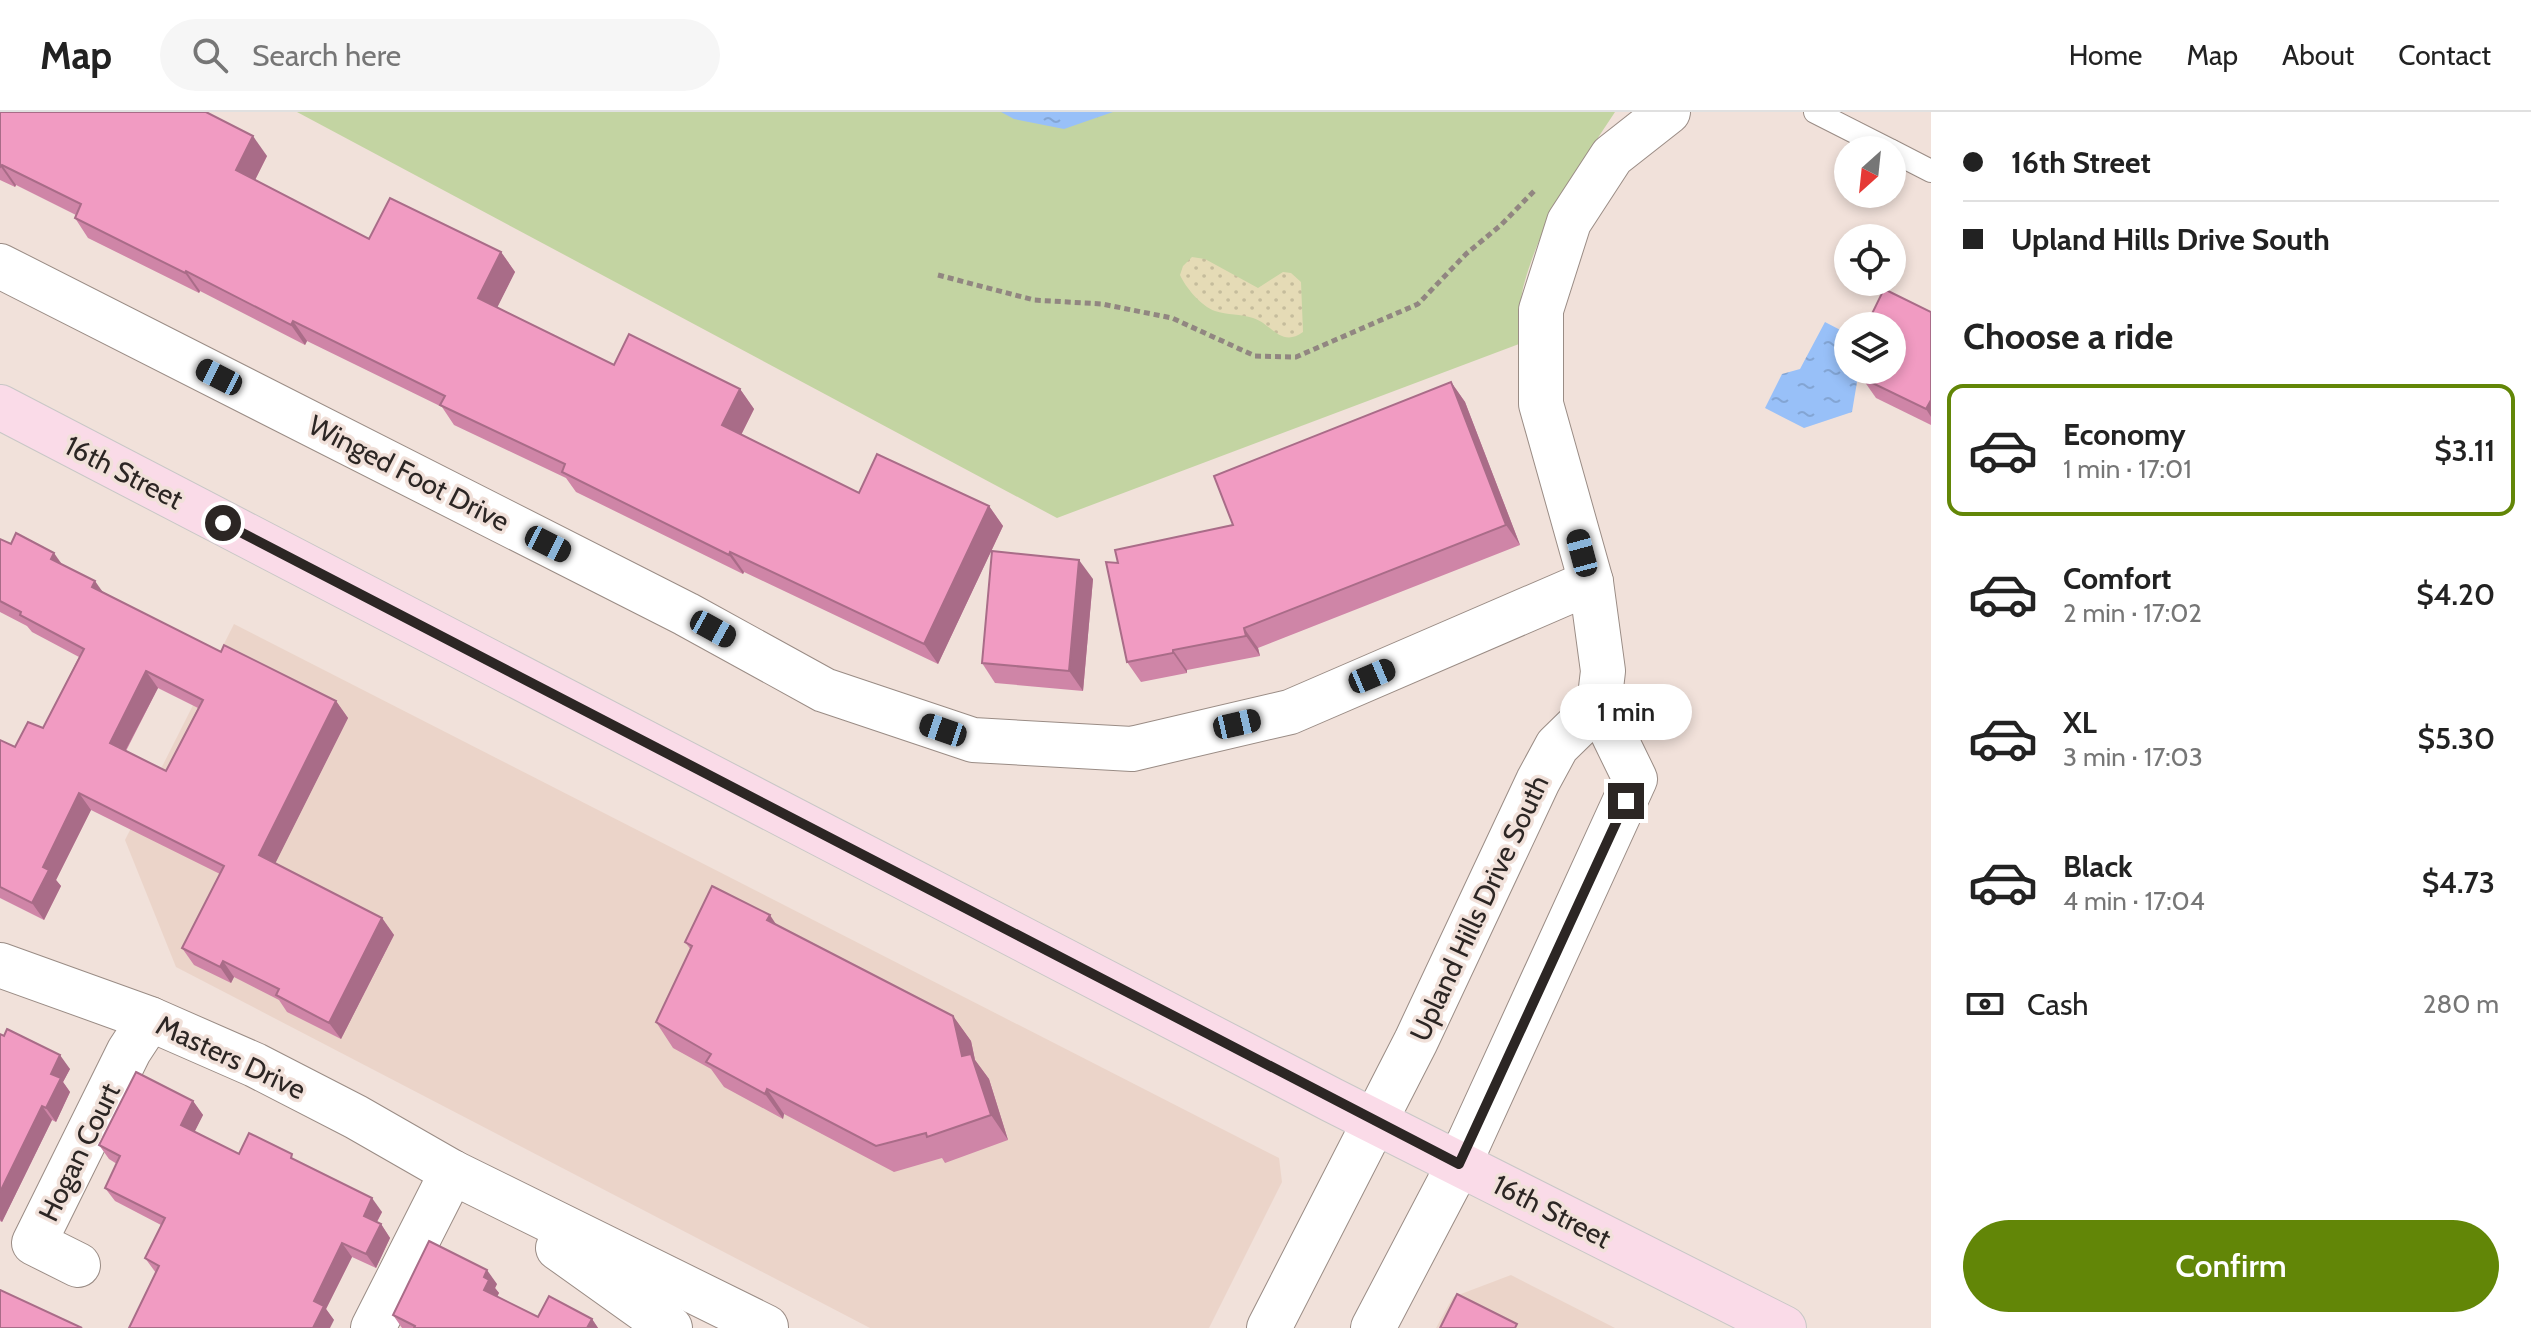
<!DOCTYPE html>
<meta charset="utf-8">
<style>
:root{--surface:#fff;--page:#f6f6f6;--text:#222;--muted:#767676;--line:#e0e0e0;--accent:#628607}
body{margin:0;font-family:Cabin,sans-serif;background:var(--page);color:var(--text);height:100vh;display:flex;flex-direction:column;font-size:30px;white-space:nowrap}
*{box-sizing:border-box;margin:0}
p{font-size:26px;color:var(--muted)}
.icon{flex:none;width:44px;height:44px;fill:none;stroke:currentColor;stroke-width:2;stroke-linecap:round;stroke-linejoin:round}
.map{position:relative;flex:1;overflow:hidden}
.side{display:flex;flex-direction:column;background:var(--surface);width:600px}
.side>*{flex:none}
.guide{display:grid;align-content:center;height:176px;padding:0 32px;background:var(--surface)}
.needle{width:52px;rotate:207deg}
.fabs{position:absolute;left:1834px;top:24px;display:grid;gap:16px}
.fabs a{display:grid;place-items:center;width:72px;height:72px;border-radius:50%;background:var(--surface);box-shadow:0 4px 12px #0003;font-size:40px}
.end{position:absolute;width:36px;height:36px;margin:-18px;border:10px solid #2c2624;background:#fff;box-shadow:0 0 0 4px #fff}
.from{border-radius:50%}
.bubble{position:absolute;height:56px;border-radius:28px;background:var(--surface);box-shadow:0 4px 12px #0003;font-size:26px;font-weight:600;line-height:56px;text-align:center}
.car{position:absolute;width:24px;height:48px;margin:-24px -12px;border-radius:10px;box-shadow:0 0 6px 2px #0007;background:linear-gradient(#222 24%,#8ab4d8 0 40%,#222 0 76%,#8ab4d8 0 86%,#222 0)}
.guide b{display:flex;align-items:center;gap:28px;height:76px;font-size:30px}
.guide b+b{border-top:2px solid var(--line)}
.guide i{width:20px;height:20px;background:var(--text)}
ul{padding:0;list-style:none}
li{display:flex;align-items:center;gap:24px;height:132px;margin:0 16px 12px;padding:0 16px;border:4px solid transparent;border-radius:16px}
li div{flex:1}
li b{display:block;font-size:30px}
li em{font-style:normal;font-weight:600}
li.selected{border-color:var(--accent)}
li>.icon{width:72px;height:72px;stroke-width:1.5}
h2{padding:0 32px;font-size:36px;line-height:96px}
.pay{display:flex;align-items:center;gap:20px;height:88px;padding:0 32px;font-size:30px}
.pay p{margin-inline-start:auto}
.action{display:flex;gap:16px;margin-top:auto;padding:16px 32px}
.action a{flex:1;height:92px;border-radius:48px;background:var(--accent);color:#fff;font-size:32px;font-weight:600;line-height:92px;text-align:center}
header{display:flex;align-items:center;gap:48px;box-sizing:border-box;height:112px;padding:0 40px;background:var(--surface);border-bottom:2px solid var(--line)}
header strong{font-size:38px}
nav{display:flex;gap:44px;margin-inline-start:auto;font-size:28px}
.search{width:560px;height:72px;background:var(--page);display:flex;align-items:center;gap:20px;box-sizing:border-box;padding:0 28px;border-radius:44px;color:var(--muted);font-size:30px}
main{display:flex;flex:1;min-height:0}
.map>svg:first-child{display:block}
.built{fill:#ebd4c9}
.grass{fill:#c3d4a2}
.sand{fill:url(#sand-dots)}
.water{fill:url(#water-ripples)}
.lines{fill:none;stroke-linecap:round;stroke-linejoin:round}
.service-casing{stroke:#9a8c85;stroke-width:24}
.minor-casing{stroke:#9a8c85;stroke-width:46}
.primary-casing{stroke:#c8c7c6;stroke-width:46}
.path{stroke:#918681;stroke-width:5;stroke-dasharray:6 4;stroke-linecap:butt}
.service{stroke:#fff;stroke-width:22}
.minor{stroke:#fff;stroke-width:44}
.primary{stroke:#fadbe8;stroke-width:44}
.wall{fill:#cf85a7;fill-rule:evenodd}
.shaded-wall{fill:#a96c88}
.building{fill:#f19bc2;stroke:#a96c88;stroke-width:2;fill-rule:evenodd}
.route{stroke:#2c2624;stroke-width:10}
.labels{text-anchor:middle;stroke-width:7;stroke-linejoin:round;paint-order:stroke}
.street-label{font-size:28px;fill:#2c2624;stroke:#f1e1da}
</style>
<header>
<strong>Map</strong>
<div class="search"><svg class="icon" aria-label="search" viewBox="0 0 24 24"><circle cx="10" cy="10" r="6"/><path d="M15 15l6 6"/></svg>Search here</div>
<nav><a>Home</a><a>Map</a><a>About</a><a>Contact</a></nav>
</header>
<main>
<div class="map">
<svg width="1931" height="1216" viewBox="0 0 1931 1216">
<defs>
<pattern id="sand-dots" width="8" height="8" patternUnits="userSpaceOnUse" patternTransform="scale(2)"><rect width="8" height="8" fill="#e5dbb6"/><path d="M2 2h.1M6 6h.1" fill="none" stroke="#c5bc9c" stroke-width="1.8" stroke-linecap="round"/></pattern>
<pattern id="water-ripples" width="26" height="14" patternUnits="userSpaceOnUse" patternTransform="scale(2)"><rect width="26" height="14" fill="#98c0f8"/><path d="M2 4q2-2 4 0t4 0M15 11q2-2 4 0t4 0" fill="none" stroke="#83a5d4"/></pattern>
</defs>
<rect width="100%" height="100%" fill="#f1e1da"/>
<!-- built -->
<g class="built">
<polygon points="234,512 1279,1046 1282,1070 1209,1216 870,1216 176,855 125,728"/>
<polygon points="1511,1163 1615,1216 1436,1216 1453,1185"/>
</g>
<!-- grass -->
<path class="grass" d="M297,0h1318c-37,56 -75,110 -92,176 -4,18 -3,38 -4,56l-462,174z"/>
<!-- sand -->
<path class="sand" d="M1192,145l13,2 53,29 25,-16 8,1 10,9 2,50c-22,16 -31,-8 -50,-14 -12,-4 -26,-3 -38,-7 -14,-5 -29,-23 -35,-36l3,-9z"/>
<!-- water -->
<g class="water">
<polygon points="1001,0 1113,0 1064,17 1014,7"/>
<polygon points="1825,210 1848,222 1848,258 1859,258 1852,300 1804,316 1765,296 1782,262 1800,257"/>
</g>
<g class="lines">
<!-- service casing -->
<g class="service-casing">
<g id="service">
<polyline points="1815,0 1890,38"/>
<polyline points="1892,39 1931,59"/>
</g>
</g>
<!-- minor casing -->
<g class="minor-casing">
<g id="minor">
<polyline points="0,154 686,502 824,578 973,628 1132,637 1290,600 1591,470"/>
<polyline points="0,853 150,907 255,953 356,1005 452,1060 766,1215"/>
<polyline points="558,1136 670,1216"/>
<polyline points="78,1153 34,1131 129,939 150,907"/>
<polyline points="373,1216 452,1060"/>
<polyline points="1269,1216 1416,929 1538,669 1557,634 1599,593"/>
<polyline points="1373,1216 1459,1052 1635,667 1599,593 1603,559 1591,470 1541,292 1541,198 1569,110 1612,44 1668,0"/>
</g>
</g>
<!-- primary casing -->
<g class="primary-casing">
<polyline id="primary" points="0,295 1332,988 1784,1216"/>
</g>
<!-- path -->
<polyline class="path" points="938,163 1034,188 1102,192 1172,206 1255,244 1296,245 1418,192 1466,142 1501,113 1536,77"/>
<!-- service -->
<use href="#service" class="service"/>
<!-- minor -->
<use href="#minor" class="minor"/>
<!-- primary -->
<use href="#primary" class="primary"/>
</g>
<!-- wall -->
<g class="wall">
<polygon points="0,0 267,44 255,68 369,127 501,140 515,160 497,195 614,253 740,277 754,297 741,323 859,381 989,394 1003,414 938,552 744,460 743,462 576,380 566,366 454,313 442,295 307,229 305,233 200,179 199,181 88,126 75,106 76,103 16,73 15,75 0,68"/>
<polygon points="1931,200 1931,313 1876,286 1862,266"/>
<polygon points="1451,270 1465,290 1520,433 1258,536 1260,544 1187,558 1187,561 1141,570 1127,550 1118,451 1233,413"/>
<path d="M0,427l11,5 51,20 41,28 118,60 115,49 12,17 -73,145 107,55 12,17 -53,104 -54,-27 -8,-12 -45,-23 -3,6 -37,-18 -12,-17 38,-74 -129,-64 -35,70 5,6 -17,34 -44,-22v-158l15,7 28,-19 36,-71 -47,-25 -5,-6 -27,-14zM158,576l40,20 -32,63 -40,-20z"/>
<polygon points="1093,467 1083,579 995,571 982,551"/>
<polygon points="776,813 953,904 971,929 975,948 989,967 1008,1028 945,1051 942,1046 894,1060 784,1002 783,1007 724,975 711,957 673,936 656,910 691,838 685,830"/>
<polygon points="0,922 70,957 63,970 70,980 56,1010 52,1008 2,1110 0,1109"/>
<polygon points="193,989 203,1003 194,1020 239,1042 297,1049 382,1100 377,1110 381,1112 390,1126 376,1156 352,1145 326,1197 334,1208 156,1161 145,1146 161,1113 115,1089 105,1076 117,1052 109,1047 99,1033"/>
<polygon points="497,1172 495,1176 499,1181 497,1184 538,1205 592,1207 598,1216 402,1216 393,1203"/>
</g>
<!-- shaded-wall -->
<g class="shaded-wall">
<polygon points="253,24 267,44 250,78 236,58"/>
<polygon points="2,53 16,73 15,75 1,55"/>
<polygon points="501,140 515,160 492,206 478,186"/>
<polygon points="186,159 200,179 199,181 185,161"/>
<polygon points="293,209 307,229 305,233 291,213"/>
<polygon points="1451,270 1465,290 1520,433 1506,413"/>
<polygon points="740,277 754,297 736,333 722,313"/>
<polygon points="1931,288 1931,305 1926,297"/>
<polygon points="989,394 1003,414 938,552 924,532"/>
<polygon points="730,440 744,460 743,462 729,443"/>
<polygon points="54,441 66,458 51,447"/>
<polygon points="1079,448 1093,467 1083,579 1069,559"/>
<polygon points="95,469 107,486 92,475"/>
<polygon points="1244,516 1258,536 1260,544 1246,524"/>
<polygon points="1173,538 1187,558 1187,561 1173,541"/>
<polygon points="146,559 158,576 121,647 110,631"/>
<polygon points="336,589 348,606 271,760 259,743"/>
<polygon points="79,681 91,698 56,768 61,774 44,808 32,791 43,755"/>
<polygon points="770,803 787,829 767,808"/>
<polygon points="382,806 394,823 341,927 329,911"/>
<polygon points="223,849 234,865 231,871 220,855"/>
<polygon points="953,904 971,929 975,948 989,967 1008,1028 991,1003 962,944"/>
<polygon points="60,943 70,957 63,970 70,980 56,1010 46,996 51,962"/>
<polygon points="767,977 784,1002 783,1007 765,982"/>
<polygon points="193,989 203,1003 191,1027 181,1013"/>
<polygon points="42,994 52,1008 2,1110 0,1107 0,1080"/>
<polygon points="372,1086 382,1100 373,1117 364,1104"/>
<polygon points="381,1112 390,1126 376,1156 366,1142"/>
<polygon points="342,1131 352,1145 326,1197 334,1208 330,1216 313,1216 314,1189"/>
<polygon points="487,1158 497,1172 495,1176 499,1181 494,1191 484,1178 484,1165"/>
<polygon points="592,1207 598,1216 587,1216"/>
</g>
<!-- building -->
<g class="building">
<polygon points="0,0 206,0 253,24 236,58 369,127 390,86 501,140 478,186 614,253 629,222 740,277 722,313 859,381 877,342 989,394 924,532 730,440 729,443 562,360 565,352 440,293 445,284 293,209 291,213 186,159 185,161 75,106 81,92 2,53 0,55"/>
<polygon points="1884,177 1931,200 1931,288 1926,297 1862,266 1866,258 1892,258 1892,214 1866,214"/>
<polygon points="1451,270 1506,413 1244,516 1246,524 1173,538 1173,541 1127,550 1106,450 1118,451 1115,438 1233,413 1214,364"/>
<path d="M16,421l38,20 -3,6 44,22 -3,6 129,65 3,-7 112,56 -77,154 123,63 -53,105 -53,-28 3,-6 -56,-28 -3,6 -38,-19 42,-82 -145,-73 -36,74 6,3 -17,33 -32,-16v-147l15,7 13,-25 15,6 41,-79 -64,-34 1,-3 -21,-11v-62l11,5zM146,559l57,29 -37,71 -56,-28z"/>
<polygon points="992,439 1079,448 1069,559 982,551"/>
<polygon points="712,774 770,803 767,808 953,904 962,944 971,942 991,1003 927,1025 926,1021 876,1034 767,977 765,982 706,950 711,942 656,910 692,834 685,830"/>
<polygon points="7,917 60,943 51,962 61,966 46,996 42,994 0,1080 0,922 4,924"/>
<polygon points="136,960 193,989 181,1013 239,1042 249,1021 292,1042 291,1046 372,1086 364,1104 381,1112 366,1142 342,1131 314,1189 324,1194 313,1216 129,1216 159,1154 145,1146 165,1106 105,1076 120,1044 99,1033"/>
<polygon points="429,1129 487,1158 484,1165 489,1168 484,1178 538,1205 549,1184 592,1207 587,1216 414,1216 415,1214 393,1203"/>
<polygon points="0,1178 82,1216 0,1216"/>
<polygon points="1457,1182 1517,1212 1515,1216 1440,1216"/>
</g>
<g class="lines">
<!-- route -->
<polyline class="route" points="223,411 1459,1052 1626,689"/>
</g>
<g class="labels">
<!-- street labels -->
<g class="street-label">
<text transform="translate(124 360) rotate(27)" y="10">16th Street</text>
<text transform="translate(409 361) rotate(27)" y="10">Winged Foot Drive</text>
<text transform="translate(1479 796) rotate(-65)" y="10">Upland Hills Drive South</text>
<text transform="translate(231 945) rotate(25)" y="10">Masters Drive</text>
<text transform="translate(79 1040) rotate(-64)" y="10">Hogan Court</text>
<text transform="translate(1552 1099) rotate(27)" y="10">16th Street</text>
</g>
</g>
</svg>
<div class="fabs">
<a><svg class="needle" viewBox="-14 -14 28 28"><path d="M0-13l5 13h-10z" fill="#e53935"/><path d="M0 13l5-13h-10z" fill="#767676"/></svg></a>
<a><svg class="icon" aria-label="locate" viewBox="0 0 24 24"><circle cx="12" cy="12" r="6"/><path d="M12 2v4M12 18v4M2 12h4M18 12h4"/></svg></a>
<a><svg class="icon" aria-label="layers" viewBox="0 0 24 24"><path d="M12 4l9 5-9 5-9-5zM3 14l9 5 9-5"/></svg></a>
</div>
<i class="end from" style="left:223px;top:411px"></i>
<i class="end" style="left:1626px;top:689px"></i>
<div class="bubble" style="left:1560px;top:572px;width:132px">1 min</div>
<i class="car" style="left:219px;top:265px;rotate:297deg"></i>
<i class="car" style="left:548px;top:432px;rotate:117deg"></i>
<i class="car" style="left:1582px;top:441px;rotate:345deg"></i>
<i class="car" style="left:713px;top:517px;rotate:119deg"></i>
<i class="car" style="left:1372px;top:564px;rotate:67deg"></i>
<i class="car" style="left:1237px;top:612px;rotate:77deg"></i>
<i class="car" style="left:943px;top:618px;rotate:289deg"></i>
</div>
<section class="side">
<div class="guide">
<b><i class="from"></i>16th Street</b>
<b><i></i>Upland Hills Drive South</b>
</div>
<h2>Choose a ride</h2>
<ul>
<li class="selected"><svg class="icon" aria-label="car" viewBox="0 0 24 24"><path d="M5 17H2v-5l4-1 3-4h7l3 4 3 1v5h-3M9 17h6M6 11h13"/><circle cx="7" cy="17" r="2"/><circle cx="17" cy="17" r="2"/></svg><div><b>Economy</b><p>1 min · 17:01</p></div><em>$3.11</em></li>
<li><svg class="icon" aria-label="car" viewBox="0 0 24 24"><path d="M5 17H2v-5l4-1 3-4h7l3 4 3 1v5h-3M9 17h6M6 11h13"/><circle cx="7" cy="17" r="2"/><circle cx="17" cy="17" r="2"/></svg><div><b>Comfort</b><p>2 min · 17:02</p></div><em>$4.20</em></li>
<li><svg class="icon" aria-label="car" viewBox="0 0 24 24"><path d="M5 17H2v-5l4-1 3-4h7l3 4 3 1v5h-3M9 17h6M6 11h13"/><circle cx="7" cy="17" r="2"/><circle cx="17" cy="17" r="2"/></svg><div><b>XL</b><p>3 min · 17:03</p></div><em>$5.30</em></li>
<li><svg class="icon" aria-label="car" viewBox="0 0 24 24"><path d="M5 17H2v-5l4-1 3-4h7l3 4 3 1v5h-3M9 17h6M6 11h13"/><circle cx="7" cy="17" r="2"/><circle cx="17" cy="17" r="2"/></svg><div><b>Black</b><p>4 min · 17:04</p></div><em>$4.73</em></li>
</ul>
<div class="pay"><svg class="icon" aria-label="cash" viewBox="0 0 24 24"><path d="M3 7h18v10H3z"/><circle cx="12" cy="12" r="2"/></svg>Cash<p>280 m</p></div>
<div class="action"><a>Confirm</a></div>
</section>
</main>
